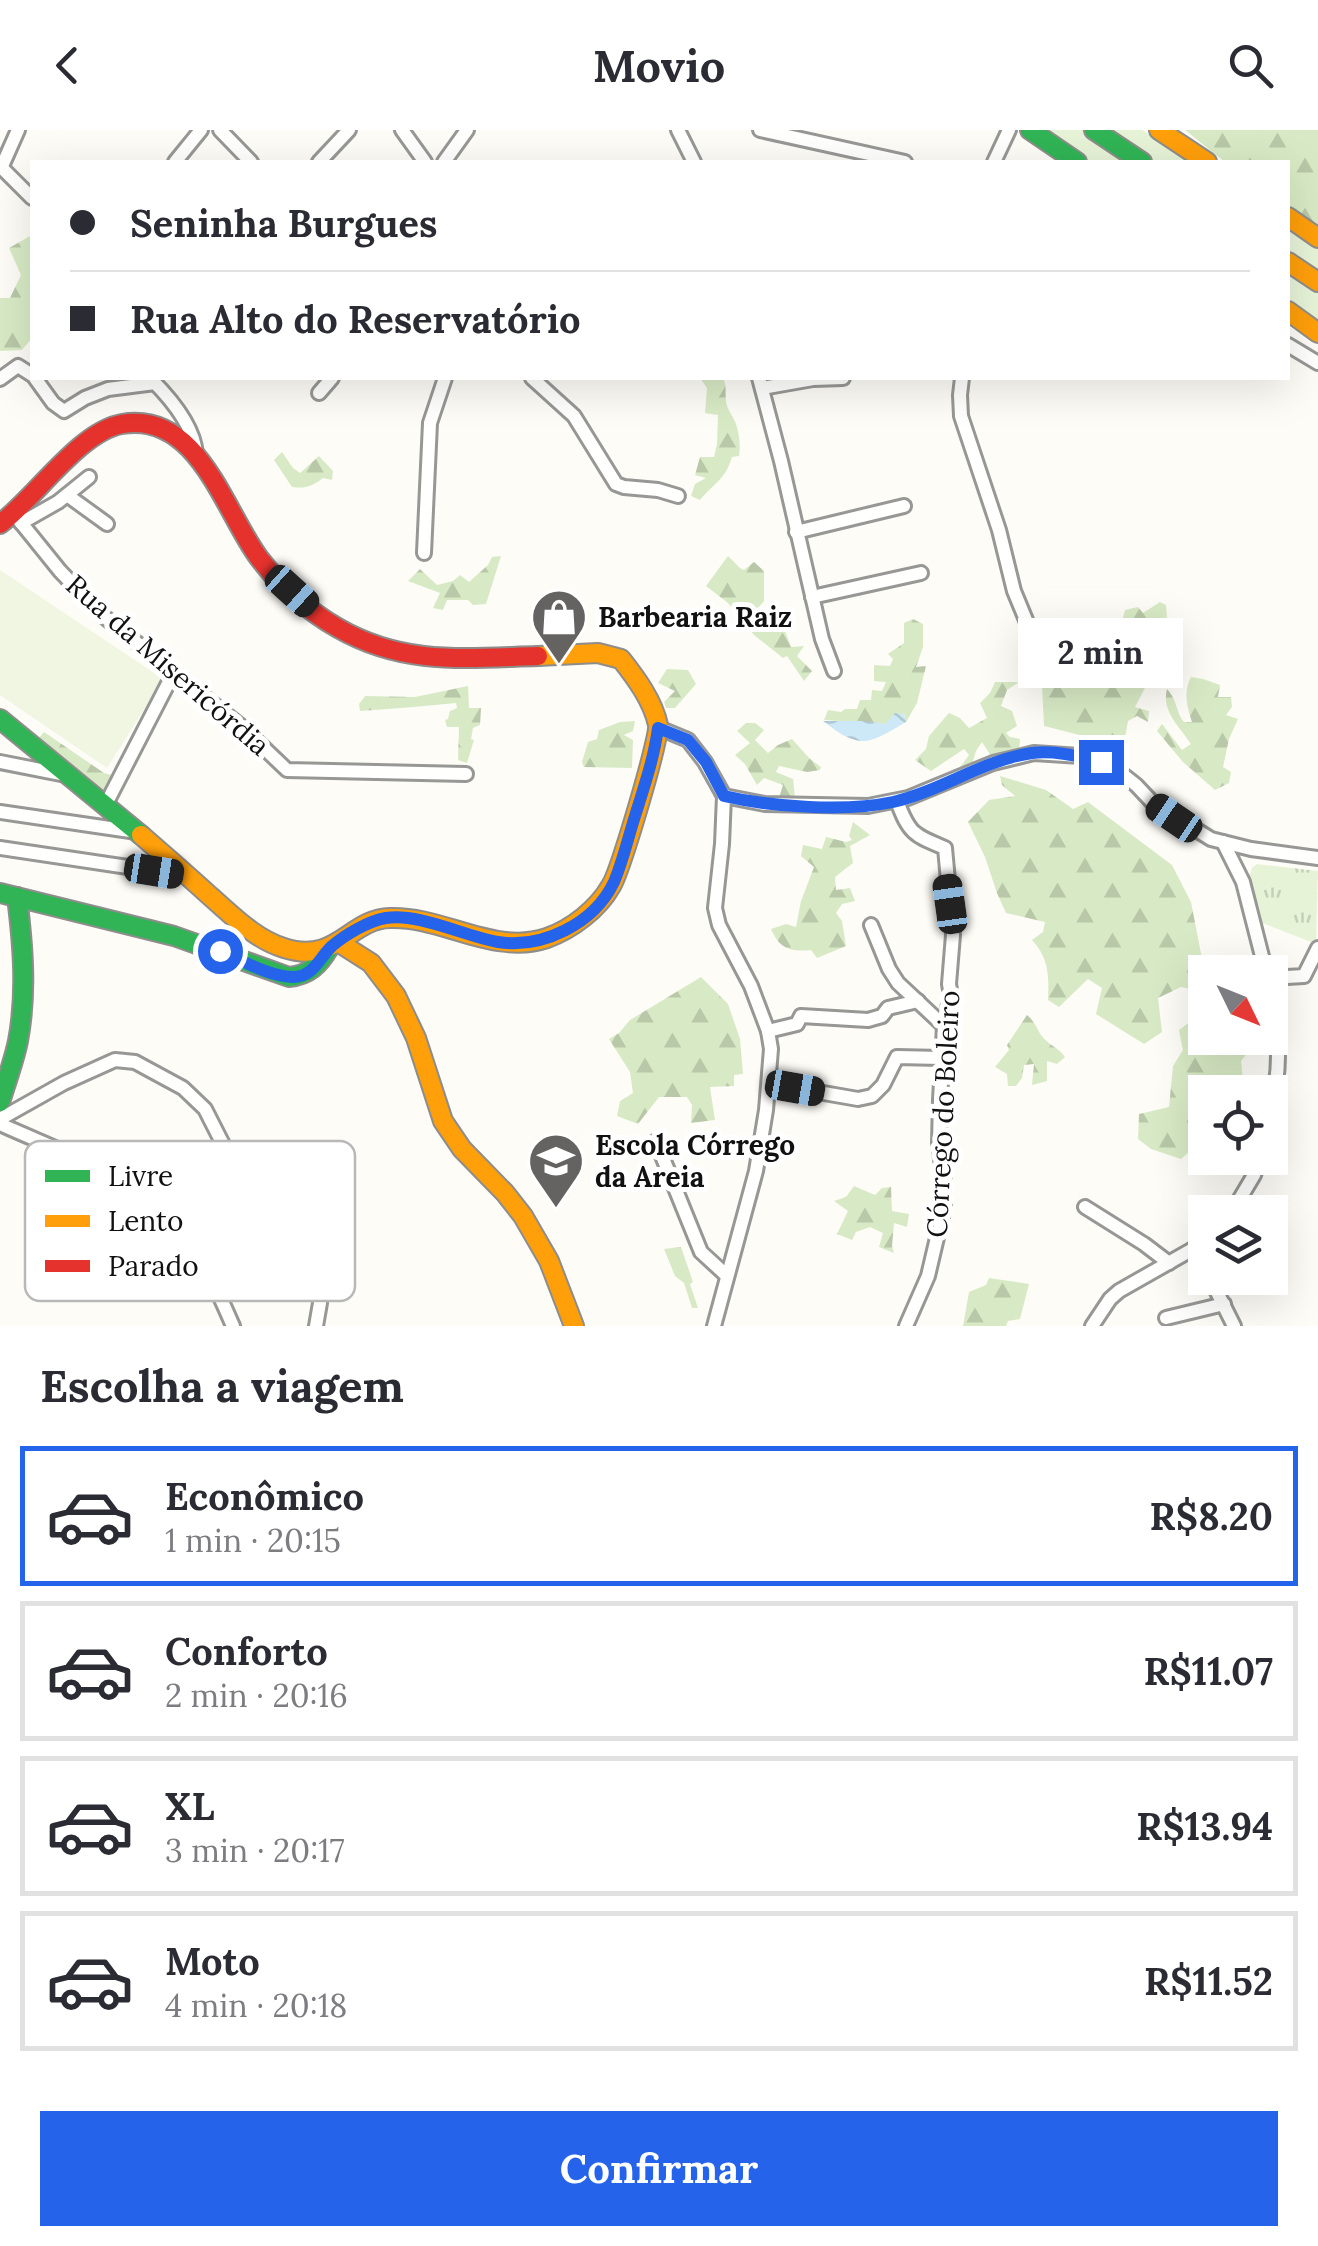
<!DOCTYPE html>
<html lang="pt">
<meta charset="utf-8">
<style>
:root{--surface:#fff;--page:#f7f7f7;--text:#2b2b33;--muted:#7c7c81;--line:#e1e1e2;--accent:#2563eb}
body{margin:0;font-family:Lora,serif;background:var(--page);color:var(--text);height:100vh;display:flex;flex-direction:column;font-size:38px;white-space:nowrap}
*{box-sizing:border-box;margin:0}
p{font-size:32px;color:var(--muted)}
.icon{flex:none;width:55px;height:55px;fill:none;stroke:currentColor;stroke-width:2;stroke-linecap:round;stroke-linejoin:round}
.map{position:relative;height:1196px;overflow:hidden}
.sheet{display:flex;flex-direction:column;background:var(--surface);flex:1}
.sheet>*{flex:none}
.top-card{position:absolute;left:30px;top:30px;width:1260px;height:220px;border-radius:0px;box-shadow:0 10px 40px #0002;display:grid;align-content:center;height:220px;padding:0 40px;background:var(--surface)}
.needle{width:65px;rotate:133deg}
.buttons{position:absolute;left:1188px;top:825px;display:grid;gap:20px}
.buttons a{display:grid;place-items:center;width:100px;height:100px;border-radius:0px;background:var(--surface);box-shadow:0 10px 40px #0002;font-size:50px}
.end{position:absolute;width:45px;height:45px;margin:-22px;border:12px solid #2563eb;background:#fff;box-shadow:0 0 0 5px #fff}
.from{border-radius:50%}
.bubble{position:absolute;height:70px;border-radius:0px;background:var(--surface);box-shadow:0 10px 40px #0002;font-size:32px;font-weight:700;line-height:70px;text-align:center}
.car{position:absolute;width:30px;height:60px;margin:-30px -15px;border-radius:12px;box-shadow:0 0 8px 2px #0007;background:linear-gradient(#222 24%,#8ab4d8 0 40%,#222 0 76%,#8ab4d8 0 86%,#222 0)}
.top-card b{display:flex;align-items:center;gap:35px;height:95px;font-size:38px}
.top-card b+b{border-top:2px solid var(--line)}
.top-card i{width:25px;height:25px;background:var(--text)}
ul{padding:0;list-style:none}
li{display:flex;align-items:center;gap:30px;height:140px;margin:0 20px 15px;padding:0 20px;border:5px solid var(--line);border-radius:0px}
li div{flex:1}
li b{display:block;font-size:38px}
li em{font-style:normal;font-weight:700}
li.current{border-color:var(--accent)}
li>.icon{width:90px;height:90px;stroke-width:1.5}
h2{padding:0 40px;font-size:45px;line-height:120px}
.action{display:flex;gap:20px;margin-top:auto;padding:20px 40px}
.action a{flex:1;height:115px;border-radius:0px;background:var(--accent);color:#fff;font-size:40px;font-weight:700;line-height:115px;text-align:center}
header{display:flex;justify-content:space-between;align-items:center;height:130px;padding:0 40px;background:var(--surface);font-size:45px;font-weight:700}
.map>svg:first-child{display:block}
.grass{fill:#e7f3d7}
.forest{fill:url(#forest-firs)}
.park{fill:url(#park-tufts)}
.pitch{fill:#f0f6e1}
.water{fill:url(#water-waves)}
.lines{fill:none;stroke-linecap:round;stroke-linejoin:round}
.street-casing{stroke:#979795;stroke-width:18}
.fast-casing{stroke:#8e8d8b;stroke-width:22}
.slow-casing{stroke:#8e8d8b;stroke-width:22}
.jam-casing{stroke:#8e8d8b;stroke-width:22}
.street{stroke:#fffffe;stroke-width:12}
.fast{stroke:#30b455;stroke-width:18}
.slow{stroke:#ff9f0a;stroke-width:18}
.jam{stroke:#e5322d;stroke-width:18}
.route{stroke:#2563eb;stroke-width:12}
.labels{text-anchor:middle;stroke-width:10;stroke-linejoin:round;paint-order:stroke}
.poi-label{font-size:28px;font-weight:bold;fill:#111;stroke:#fff;text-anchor:start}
.street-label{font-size:28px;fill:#111;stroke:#fff}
.key{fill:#fff;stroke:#b8b8b8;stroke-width:2.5}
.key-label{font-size:28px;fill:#111}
</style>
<header><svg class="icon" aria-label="back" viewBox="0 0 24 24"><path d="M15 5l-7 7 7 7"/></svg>Movio<svg class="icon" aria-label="search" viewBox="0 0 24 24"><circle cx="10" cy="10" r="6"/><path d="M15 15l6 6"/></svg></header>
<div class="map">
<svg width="1318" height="1196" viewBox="0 0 1318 1196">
<defs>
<pattern id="forest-firs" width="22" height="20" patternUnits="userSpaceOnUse" patternTransform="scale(2.5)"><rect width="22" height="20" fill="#d8eac5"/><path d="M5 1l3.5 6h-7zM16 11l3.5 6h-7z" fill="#b8c8a8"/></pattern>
<pattern id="park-tufts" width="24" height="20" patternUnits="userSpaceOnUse" patternTransform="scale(2.5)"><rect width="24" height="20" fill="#e7f3d7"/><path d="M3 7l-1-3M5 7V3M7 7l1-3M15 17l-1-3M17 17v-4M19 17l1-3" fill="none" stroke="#c5cfb8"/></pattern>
<pattern id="water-waves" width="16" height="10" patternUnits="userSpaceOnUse" patternTransform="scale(2.5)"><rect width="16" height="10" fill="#cde8f7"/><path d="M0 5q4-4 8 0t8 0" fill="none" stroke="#afc6d3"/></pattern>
</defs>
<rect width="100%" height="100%" fill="#fdfcf7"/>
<!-- grass -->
<g class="grass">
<polygon points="1041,0 1083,0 1130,32 1086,32"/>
<polygon points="1106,0 1142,0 1190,32 1154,32"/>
<polygon points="1288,98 1318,118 1318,144 1288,123"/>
<polygon points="1288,141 1318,162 1318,194 1288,173"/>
</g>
<!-- forest -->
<g class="forest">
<polygon points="1185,0 1318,0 1318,101 1288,79 1288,32 1225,32"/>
<polygon points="32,105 32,208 22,220 0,221 0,168 10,168 21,145 9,118"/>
<path d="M700,248h23c4,8 2,14 3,23 1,9 7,15 10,23 3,9 5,23 3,32l-7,1c-7,23 -17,25 -32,43l-9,-4 4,-12 11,-6 -11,-3 5,-18h14l3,-13 1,-29 -13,-2 2,-25z"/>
<path d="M282,322l11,16 7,5 19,-17 14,15 -1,9 -9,-2c-10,8 -18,11 -31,9l-18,-27z"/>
<polygon points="501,426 486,474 473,475 468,470 447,470 443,480 433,478 440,463 408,451 420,439 437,455 453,451 460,445 469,452 488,435 492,427"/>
<polygon points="728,426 740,438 744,440 754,432 764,441 764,471 757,479 772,487 778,482 791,517 804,516 797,526 812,541 804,551 787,526 783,528 754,505 728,473 706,456"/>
<path d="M1160,472l6,3 1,12 -8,5 7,5c0,16 -8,36 -22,46 -5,3 -11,5 -15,9l18,2 -12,23 14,4 -1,11 -11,-6 -9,5 -3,17 -12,24 -24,-7 6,-16 -51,-13 -3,-62 -4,-24c21,7 42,7 63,-5 8,-5 11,-8 21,-10l4,-15 13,-3 5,6z"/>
<polygon points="913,489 923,494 923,517 916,537 926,536 917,573 906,592 904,584 886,594 824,590 828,580 841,582 845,579 857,579 860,570 871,570 872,560 882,561 886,552 874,551 874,535 890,536 893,529 888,524 904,513 904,493"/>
<polygon points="667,539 688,540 696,554 675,578 666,578 664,572 675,561 658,553"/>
<path d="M1191,547l12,2 17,6 -2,12h13l1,10 -6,8 12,4 -9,20 -6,28 8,5 -2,11 -14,7 -32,-28 -26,-31 5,-7 20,26 9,-6c-11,-17 -30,-33 -24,-55 12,14 8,22 17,33h8c-5,-15 -9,-29 -1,-45z"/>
<polygon points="995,552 1019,552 1007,560 1001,576 1012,581 1017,596 1006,603 1010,607 1020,609 1019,620 993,629 982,612 976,621 972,634 956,643 969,625 964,619 931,641 915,630 926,619 929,606 949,583 960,588 969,598 987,588 980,573 990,563"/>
<path d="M468,556l1,22h12l-1,17 -7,3 -2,11 3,1 -7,23 -9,-3 1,-33h-12l-2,-7 3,-1 2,-8 7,-3 -1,-5c-32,3 -64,6 -96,8l-1,-7 6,-8 50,1z"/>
<polygon points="635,591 633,601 624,605 633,610 632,638 584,637 582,632 588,612 597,609 599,600 620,592"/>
<polygon points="746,593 755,593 764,600 755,610 768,623 778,615 792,609 810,629 821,637 820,640 807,642 779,636 776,642 793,649 795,668 779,668 783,655 764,648 757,655 745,634 735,625 750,613 737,601"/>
<polygon points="44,602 104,643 115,646 104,664 38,609"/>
<path d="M1000,646l46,14 27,19 15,-7 84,63 19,37 14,72v18l-24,-5 -23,11 4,34 -18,12 -48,-30 6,-26 -14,-9 -29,28 -11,-7c1,-24 1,-42 -16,-60l11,-8 2,-10 -39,-9 -9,-20 -12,-36 -17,-35 21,-22 26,-4 -13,-11z"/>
<path d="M853,692l17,13 -20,11 3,17 -18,14 1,13 14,-2 5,13 -13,3 -6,9 6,8 4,25 -29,12 -6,-8c-21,2 -31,-1 -40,-21l15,-5 10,3 5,-26 13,-34 -13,-11 2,-11 19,4 4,-12 20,5 6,-2 -3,-4z"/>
<polygon points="701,847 728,874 740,909 743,944 734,945 734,956 710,957 715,990 691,993 692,975 687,967 659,967 638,994 617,986 620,971 633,963 630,942 609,909 619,903 630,890"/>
<path d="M1027,885c8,7 9,12 14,20 7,10 17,12 24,22l-8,7 -10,-3v20l-15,4 2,-21 -10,1 -2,13 -6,8h-8l-1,-12 -12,-7 14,-17 -2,-5z"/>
<polygon points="1191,891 1201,905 1205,903 1205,908 1237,908 1249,921 1241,931 1244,962 1205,962 1205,1008 1181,1029 1151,1019 1138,1009 1139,984 1169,977 1173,936 1183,920 1179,900"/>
<polygon points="854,1056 875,1065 882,1058 891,1057 892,1081 909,1084 907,1097 894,1093 892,1116 894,1123 879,1117 883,1103 870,1097 856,1102 852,1110 837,1104 848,1081 834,1071 846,1067"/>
<polygon points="681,1117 693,1152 690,1154 698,1178 692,1178 684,1153 675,1146 664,1119"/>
<polygon points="989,1148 1029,1154 1020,1189 1008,1191 1006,1196 963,1196 969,1162 986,1155"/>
</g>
<!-- park -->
<polygon class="park" points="1257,734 1318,741 1316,814 1260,792 1247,754 1252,738"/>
<!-- pitch -->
<polygon class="pitch" points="0,440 163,549 107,638 0,565"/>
<!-- water -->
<path class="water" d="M895,583l9,1 2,8c-39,23 -46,28 -83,-1h41l22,3z"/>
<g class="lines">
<!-- street casing -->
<g class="street-casing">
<g id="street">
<polyline points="220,0 251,32"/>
<polyline points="402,0 425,32"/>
<polyline points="678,0 694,32"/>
<polyline points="760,0 905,32"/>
<polyline points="175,32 201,0"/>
<polyline points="319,32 349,0"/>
<polyline points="444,32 467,0"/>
<polyline points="994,32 1009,0"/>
<polyline points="0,36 32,68"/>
<polyline points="2,36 18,0"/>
<polyline points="1288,215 1318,233"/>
<polyline points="35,248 53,273 64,281 85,268 108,259 155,253"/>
<polyline points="532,248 574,286 616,354 624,357 658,360 678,366"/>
<polyline points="759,248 781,331 822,509 834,541"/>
<polyline points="962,248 960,265 961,286 999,400 1014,461 1026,490"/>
<polyline points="0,249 18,236 32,245"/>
<path d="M152,250c19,19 42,46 44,74"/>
<polyline points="762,258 813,249 843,248"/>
<polyline points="319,263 332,248"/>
<polyline points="67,365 107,394"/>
<polyline points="14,384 60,441 102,485 242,597 287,640 466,644"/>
<polyline points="21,393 58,372 89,347"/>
<polyline points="796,402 904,376"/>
<polyline points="424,423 430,293 445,248"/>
<polyline points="812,467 921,443"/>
<polyline points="659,598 688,610 705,632 724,666 722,714 715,778 719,795 751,856 768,901 771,919 766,980 756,1041 714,1196"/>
<polyline points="0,632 66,645"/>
<polyline points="724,666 765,674 868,676 908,668 993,633 1034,623 1080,626 1101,632 1117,640 1136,655 1153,673 1211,709 1251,719 1318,728"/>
<path d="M897,671c12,32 16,34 48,47l8,87 -4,49 2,12 -7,30 -4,74 -1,43 5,40v25l-16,68 -22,50"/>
<polyline points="106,674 174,542"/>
<polyline points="0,682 137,702"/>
<polyline points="1223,712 1243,752 1266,842"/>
<polyline points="0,718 188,746"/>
<polyline points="871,795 889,839 898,853 944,896"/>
<polyline points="1270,848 1304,846 1318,818"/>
<path d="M1270,863c8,42 13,73 0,116"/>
<polyline points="768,901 797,894 801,886 868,890 882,886 888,878 918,871"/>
<polyline points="770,946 795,958 858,969 872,966 883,955 897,927 941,928"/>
<polyline points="0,989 64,953 115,930 135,932 183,958 205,979 234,1036 248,1051 277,1069 287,1081 303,1108 316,1139 320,1173 316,1196"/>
<path d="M0,994c54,25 138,53 176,99 25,29 42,69 57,103"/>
<polyline points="656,1011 701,1122 726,1145"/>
<polyline points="1085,1077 1144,1114 1169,1133"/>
<polyline points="1232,1082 1254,1045 1259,1028"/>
<polyline points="1193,1119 1205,1139"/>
<polyline points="1210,1148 1234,1196"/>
<polyline points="1166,1188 1224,1174"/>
<polyline points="1092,1196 1110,1169 1119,1161 1193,1119 1205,1109"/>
</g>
</g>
<!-- fast casing -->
<g class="fast-casing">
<g id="fast">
<polyline points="1030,0 1077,32"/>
<polyline points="1094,0 1142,32"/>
<polyline points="0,589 141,705"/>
<path d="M0,763l174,43 115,41c20,-2 30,-12 40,-29"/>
<path d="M0,972c6,-20 14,-41 18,-61 9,-48 5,-96 -1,-144"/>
</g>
</g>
<!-- slow casing -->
<g class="slow-casing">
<g id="slow">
<polyline points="1159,0 1207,32"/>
<polyline points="1288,87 1318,108"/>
<polyline points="1288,132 1318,152"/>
<polyline points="1288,181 1318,203"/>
<path d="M141,705c23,20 46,40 69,61 23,20 45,43 74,52 53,17 65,-29 106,-30 53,-2 104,38 157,20 25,-9 51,-29 64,-52 9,-14 49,-148 47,-161 -5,-24 -22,-47 -37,-66l-23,-6 -60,3"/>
<polyline points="338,812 371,833 396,866 416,908 443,991 462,1019 505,1063 523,1086 549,1131 574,1196"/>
</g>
</g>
<!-- jam casing -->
<g class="jam-casing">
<path id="jam" d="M0,394c35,-26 80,-93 122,-100 76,-13 102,87 137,134 21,27 49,53 79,70 66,38 128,30 200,28"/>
</g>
<!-- street -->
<use href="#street" class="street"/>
<!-- fast -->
<use href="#fast" class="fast"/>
<!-- slow -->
<use href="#slow" class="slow"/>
<!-- jam -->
<use href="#jam" class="jam"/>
</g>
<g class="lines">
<!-- route -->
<path class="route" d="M220,821c22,9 47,25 72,26 21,1 27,-19 40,-31 13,-11 36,-25 54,-28 34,-5 78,18 112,24 44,7 96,-18 116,-60 9,-21 14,-44 21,-66 9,-29 19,-58 23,-88l30,12 18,22 18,34c47,11 122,16 169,6 48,-11 90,-42 139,-49 23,-3 48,3 69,9"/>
</g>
<!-- icons -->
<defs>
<g id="shop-pin" transform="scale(2.875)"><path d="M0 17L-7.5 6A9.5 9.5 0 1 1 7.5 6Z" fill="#646362" stroke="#fff"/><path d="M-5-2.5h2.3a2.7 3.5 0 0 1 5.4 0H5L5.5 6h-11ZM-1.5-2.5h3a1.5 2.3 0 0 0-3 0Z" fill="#fff"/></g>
<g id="school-pin" transform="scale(2.875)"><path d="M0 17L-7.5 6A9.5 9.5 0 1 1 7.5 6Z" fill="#646362" stroke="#fff"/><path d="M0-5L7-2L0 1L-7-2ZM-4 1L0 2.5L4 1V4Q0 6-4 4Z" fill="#fff"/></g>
</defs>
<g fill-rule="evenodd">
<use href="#shop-pin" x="559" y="487"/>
<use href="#school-pin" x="556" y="1031"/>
</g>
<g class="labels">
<!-- poi labels -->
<g class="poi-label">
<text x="598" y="497">Barbearia Raiz</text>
<text x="595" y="1025">Escola Córrego<tspan x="595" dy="32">da Areia</tspan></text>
</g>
<!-- street labels -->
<g class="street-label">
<text transform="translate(168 535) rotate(41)" y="10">Rua da Misericórdia</text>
<text transform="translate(943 984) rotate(-87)" y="10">Córrego do Boleiro</text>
</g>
</g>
<!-- legend -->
<rect x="25" y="1011" width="330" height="160" rx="15" class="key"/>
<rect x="45" y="1040" width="45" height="12" fill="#30b455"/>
<rect x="45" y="1085" width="45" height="12" fill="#ff9f0a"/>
<rect x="45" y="1130" width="45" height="12" fill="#e5322d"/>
<g class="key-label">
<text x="108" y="1056">Livre</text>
<text x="108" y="1101">Lento</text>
<text x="108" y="1146">Parado</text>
</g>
</svg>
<div class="buttons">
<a><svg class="needle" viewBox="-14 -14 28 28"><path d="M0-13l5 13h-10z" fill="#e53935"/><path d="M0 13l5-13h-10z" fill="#7c7c81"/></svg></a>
<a><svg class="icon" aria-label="locate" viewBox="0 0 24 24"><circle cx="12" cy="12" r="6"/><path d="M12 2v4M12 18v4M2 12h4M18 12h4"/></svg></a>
<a><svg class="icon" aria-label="layers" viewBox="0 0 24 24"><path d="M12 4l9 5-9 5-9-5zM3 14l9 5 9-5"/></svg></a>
</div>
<i class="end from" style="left:220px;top:821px"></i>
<i class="end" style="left:1101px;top:632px"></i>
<div class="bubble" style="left:1018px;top:488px;width:165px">2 min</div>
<i class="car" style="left:292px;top:461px;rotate:132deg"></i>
<i class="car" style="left:1174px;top:688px;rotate:304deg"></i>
<i class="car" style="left:154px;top:741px;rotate:99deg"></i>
<i class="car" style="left:950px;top:774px;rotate:352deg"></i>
<i class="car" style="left:795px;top:958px;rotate:100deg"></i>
<div class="top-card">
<b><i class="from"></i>Seninha Burgues</b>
<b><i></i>Rua Alto do Reservatório</b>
</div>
</div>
<section class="sheet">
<h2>Escolha a viagem</h2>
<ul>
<li class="current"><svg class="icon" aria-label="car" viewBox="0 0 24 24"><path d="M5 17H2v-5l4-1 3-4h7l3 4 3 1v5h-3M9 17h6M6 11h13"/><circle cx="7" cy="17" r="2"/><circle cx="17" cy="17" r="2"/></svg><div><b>Econômico</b><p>1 min · 20:15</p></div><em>R$8.20</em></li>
<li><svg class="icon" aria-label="car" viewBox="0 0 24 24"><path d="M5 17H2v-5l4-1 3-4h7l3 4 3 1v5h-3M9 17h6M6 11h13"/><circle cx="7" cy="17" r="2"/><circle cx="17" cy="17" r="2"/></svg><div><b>Conforto</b><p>2 min · 20:16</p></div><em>R$11.07</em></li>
<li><svg class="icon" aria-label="car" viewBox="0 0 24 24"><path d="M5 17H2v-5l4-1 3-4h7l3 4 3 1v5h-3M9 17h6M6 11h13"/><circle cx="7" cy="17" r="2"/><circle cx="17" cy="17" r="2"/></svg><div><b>XL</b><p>3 min · 20:17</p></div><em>R$13.94</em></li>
<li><svg class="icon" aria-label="car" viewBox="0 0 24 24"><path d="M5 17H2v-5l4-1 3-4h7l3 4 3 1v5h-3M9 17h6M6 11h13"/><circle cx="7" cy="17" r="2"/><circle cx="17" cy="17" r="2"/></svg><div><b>Moto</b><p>4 min · 20:18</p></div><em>R$11.52</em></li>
</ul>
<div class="action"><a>Confirmar</a></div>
</section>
